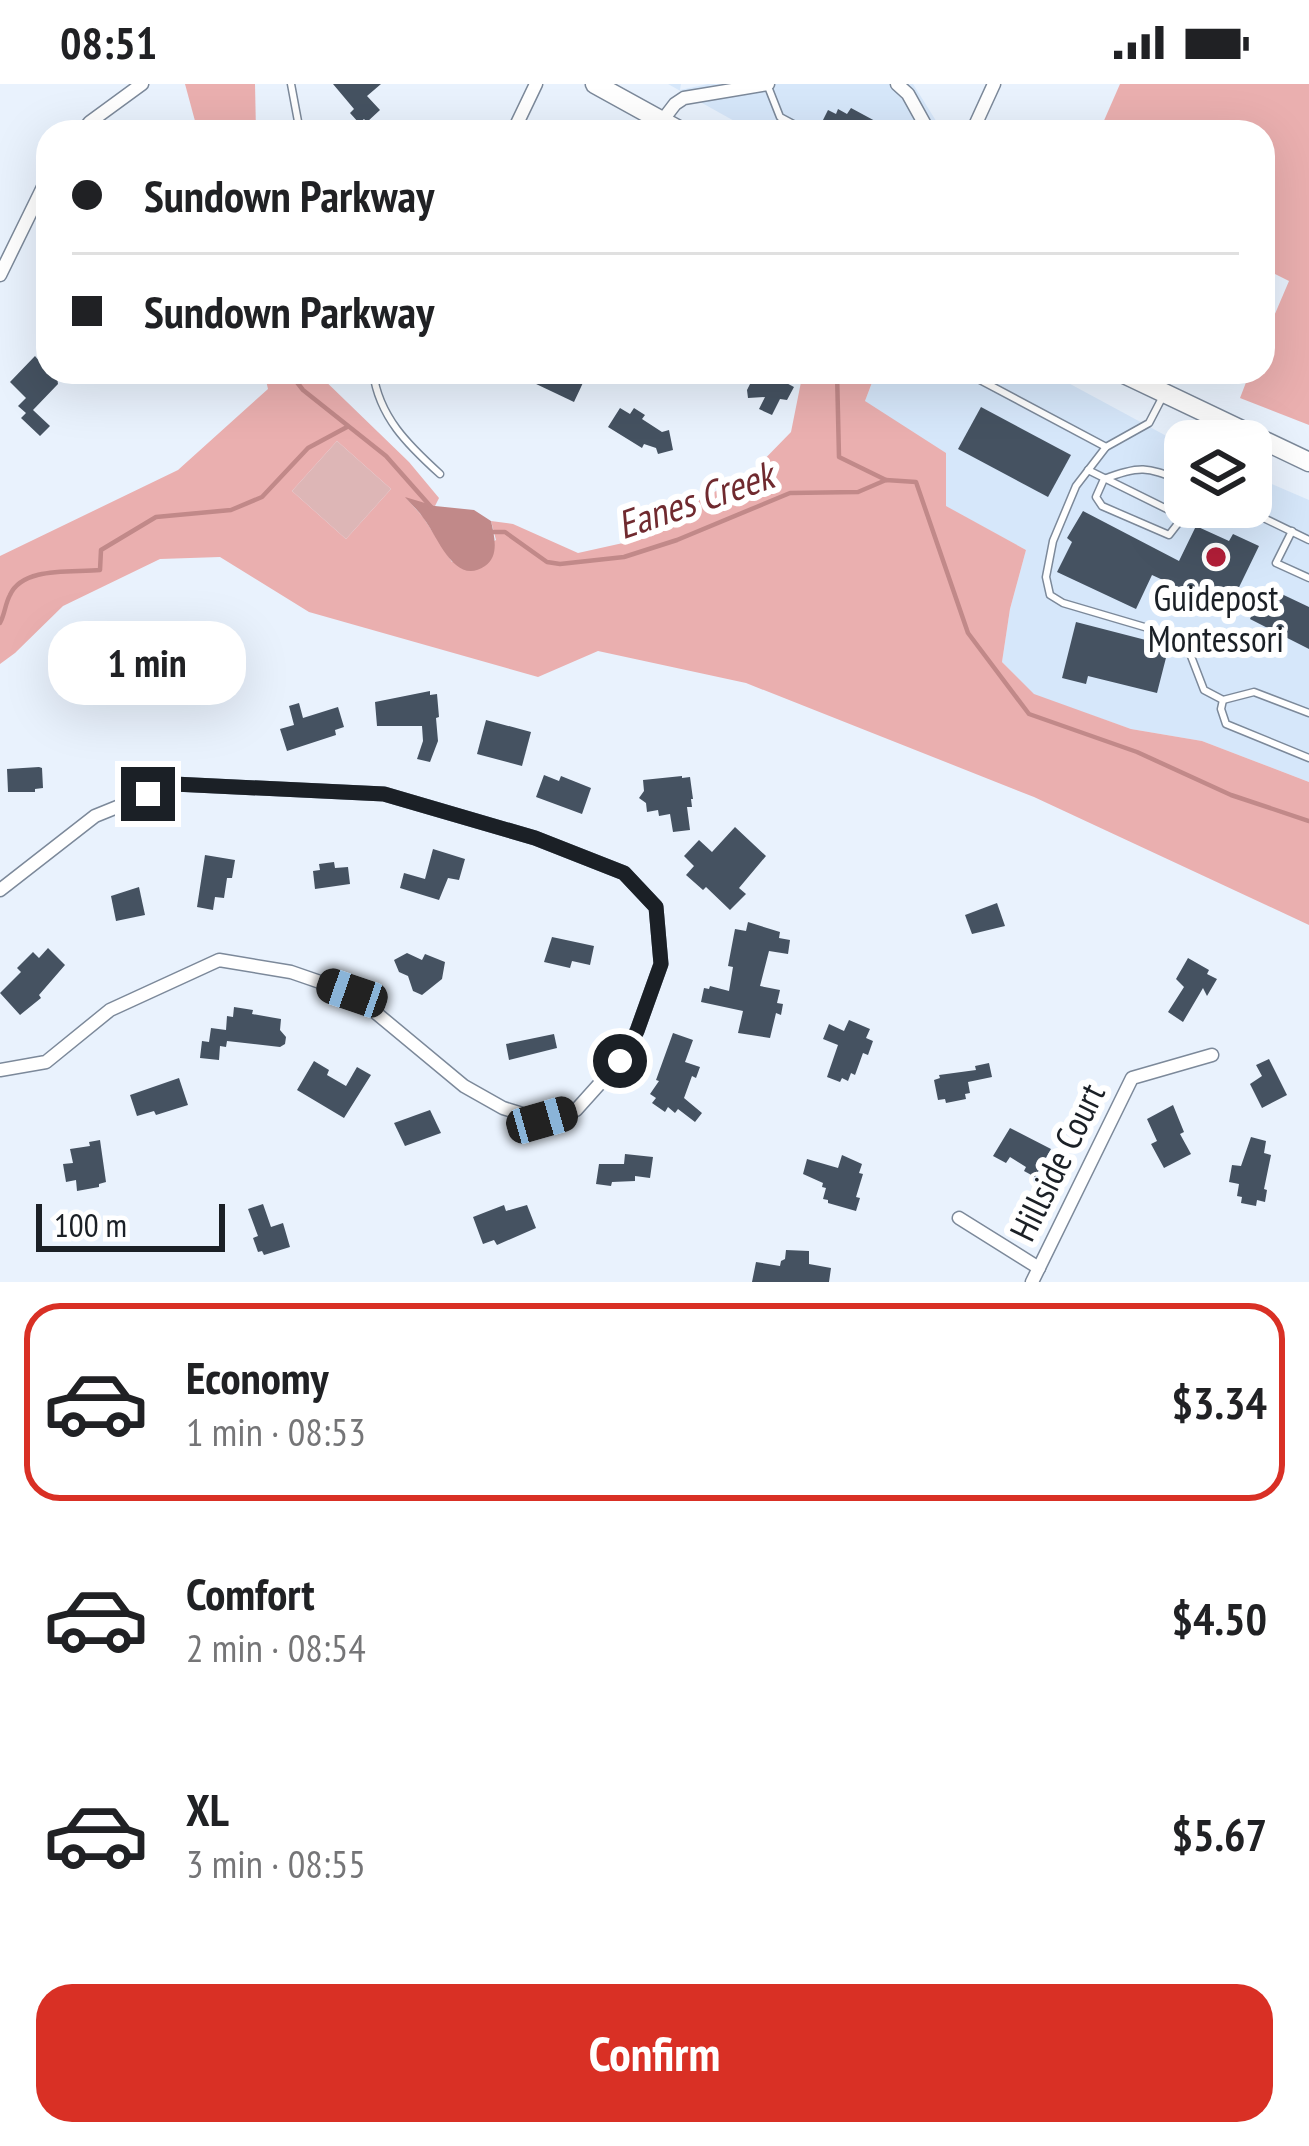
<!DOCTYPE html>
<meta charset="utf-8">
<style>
:root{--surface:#fff;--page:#f2f2f2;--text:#202124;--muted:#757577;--line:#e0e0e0;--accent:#d93025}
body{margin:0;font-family:"PT Sans Narrow",sans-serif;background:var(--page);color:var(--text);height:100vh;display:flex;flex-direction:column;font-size:45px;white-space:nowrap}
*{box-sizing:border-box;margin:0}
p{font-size:39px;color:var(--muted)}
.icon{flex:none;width:66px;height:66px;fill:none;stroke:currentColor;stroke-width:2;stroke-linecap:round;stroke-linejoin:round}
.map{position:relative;height:1198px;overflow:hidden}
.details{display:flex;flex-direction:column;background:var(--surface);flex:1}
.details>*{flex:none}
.hud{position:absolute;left:36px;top:36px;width:1239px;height:264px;border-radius:36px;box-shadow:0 12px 48px #0002;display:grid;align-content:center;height:264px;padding:0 36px;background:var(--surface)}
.tools{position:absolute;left:1164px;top:336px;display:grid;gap:24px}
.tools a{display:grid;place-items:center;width:108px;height:108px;border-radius:24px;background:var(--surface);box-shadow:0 12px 48px #0002;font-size:60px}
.scale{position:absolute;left:36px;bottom:30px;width:189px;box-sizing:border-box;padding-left:12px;border:6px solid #1b2026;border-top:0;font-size:33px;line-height:42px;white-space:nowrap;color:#1b2026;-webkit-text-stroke:9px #fff;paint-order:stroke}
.end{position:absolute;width:54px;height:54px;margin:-27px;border:15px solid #1b2026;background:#fff;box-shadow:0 0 0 6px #fff}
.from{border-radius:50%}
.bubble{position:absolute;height:84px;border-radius:36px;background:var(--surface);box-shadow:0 12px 48px #0002;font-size:39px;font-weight:700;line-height:84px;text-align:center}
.car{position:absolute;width:36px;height:72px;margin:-36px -18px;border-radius:15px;box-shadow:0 0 9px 3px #0007;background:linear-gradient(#222 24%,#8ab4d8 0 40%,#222 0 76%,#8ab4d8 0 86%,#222 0)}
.hud b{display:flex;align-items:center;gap:42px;height:114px;font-size:45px}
.hud b+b{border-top:3px solid var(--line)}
.hud i{width:30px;height:30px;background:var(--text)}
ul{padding:21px 0 0;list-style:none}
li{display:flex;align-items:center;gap:36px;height:198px;margin:0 24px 18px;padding:0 12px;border:6px solid transparent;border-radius:36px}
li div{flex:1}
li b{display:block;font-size:45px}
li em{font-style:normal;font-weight:700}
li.selected{border-color:var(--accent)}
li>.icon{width:108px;height:108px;stroke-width:1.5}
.primary-button{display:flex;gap:24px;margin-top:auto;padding:24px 36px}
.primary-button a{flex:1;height:138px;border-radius:36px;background:var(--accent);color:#fff;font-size:48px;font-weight:700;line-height:138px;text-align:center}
.status{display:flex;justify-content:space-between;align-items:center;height:84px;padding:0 60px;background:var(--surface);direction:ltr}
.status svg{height:33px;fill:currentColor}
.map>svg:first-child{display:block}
.built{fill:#d6e7fa}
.green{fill:#ddb6b6}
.forest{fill:#eaafaf;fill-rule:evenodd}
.water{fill:#c18989}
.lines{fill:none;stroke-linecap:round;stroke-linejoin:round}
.stream{stroke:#c18989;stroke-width:4.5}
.building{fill:#455261}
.lane-casing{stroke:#7c899a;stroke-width:9}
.street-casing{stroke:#7c899a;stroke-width:15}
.primary-casing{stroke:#7c899a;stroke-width:21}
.lane{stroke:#fff;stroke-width:6}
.street{stroke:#fff;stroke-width:12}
.primary{stroke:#fff;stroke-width:18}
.route{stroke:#1b2026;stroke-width:15}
.poi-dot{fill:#b21e38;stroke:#fff;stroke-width:4.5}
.labels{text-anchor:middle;stroke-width:12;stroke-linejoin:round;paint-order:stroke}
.poi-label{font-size:36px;fill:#1b2026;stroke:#fff}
.street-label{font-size:36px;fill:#1b2026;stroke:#fff}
.water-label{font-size:39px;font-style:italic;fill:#702a2f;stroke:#fff}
</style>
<div class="status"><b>08:51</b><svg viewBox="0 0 49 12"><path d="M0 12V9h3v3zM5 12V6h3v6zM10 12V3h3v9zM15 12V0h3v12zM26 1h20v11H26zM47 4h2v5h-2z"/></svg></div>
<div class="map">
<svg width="1309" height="1198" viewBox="0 0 1309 1198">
<rect width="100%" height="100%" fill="#e9f2fd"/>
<!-- built -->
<g class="built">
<polygon points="668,0 681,0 680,6 708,0 913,0 943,48 754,48"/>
<polygon points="876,288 1048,288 1185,362 1185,423 1251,423 1251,391 1309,416 1309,698 1202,657 1131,645 1034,611 1002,578 1010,525 1026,466 945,422 865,317"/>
</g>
<!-- green -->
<polygon class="green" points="337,357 391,405 346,455 292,407"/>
<!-- forest -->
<g class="forest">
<polygon points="185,0 255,0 256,48 198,48"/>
<polygon points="1120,0 1309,0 1309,341 1240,314 1250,288 1263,288 1263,258 1289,197 1263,184 1263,48 1099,48"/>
<path d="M264,288h52l93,90 30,36 -4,8 -28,-7 16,18 29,45 44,-22 -5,-19 22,3 65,29 63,-14 21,-18 92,-51 37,-38 12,-60h73l-11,29 81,52v53l80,44 -16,59 -8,53 32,32 97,35 71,12 107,41v143l-275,-128 -288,-114 -148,-32 -60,26 -229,-65 -89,-55 -60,2 -97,47 -48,47 -15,11v-108l178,-86 90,-81zM337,357l54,48 -45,50 -54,-48z"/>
</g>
<!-- water -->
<path class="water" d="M405,413l30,9 39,4 17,11c3,14 9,35 -6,45 -30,21 -47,-29 -61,-47 -5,-8 -13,-15 -19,-22z"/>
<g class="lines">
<!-- stream -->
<g class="stream">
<polyline points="289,288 303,306 386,372 432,424"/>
<polyline points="837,288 839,373 886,396"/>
<polyline points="490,448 505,448 547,478 560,480 624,473 677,456 790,409 858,408 886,396 916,398 968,549 1029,630 1137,668 1231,711 1309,737"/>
<path d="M0,539c5,-9 5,-19 10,-28 13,-29 63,-22 90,-25l1,-20 55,-33 75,-7 31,-13 46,-49 39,-21"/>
</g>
</g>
<!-- building -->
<g class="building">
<polygon points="333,0 381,0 367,12 380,26 367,38 364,35 359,39 350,29 354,25"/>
<polygon points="851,24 877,38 872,48 817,48 828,26 836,30 838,25 847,30"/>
<polygon points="35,272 48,288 62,288 57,293 58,300 33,326 50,342 40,352 21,334 26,329 18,322 26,314 10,298"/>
<polygon points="531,288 588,288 574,318 534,299"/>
<polygon points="753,288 775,288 777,294 794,303 787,316 780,315 772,331 759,325 765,313 748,314 747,306 754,292"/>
<polygon points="981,323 1071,371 1048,413 958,365"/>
<polygon points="620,324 630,330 634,324 645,331 642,335 662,348 669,346 673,366 658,370 656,364 644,360 642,364 608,343"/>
<polygon points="1083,427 1179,477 1196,442 1229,457 1233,450 1259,462 1228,526 1152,491 1136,525 1057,488 1072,458 1067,454"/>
<polygon points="1269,504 1309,523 1309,565 1250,535 1256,522 1252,520 1257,510 1262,513 1266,505"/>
<polygon points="1076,538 1169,562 1157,609 1088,592 1086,600 1062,594"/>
<polygon points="85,550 105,558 116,570 132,574 152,566 159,587 125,599 124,607 104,603 107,581 91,566 81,564"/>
<polygon points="225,572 230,589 208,596 211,604 195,608 187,579 199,576 200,579"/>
<polygon points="430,607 430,611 437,610 439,633 436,634 438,657 430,678 417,675 423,657 422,642 377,642 375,618"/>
<polygon points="299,619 303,634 338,623 344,643 335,646 336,651 287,667 280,645 294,641 289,622"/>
<polygon points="486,636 531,648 522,682 477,670"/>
<polygon points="39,683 42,684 43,704 35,705 35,708 8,708 7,685"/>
<polygon points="544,691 559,697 561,692 591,704 582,730 536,713"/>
<polygon points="682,692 682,694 690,693 693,715 691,715 692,723 687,723 690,746 673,748 670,730 659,732 658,726 647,728 646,719 639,714 644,707 643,696"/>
<polygon points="735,743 766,772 739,804 746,810 730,826 706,803 703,806 686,791 694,782 684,772 699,756 712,768"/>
<polygon points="433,765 465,775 459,796 448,794 439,816 400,804 404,789 425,795"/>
<polygon points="205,771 235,776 232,794 227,794 224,814 215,813 213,826 197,823"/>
<polygon points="334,778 335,784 348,783 350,800 315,805 313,787 320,786 319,780"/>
<polygon points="139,803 145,831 116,837 111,812"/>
<polygon points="997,819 1005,842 972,850 965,831"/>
<polygon points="748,838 780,848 779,854 790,856 788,870 769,867 760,902 780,906 777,919 783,920 781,931 776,929 770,954 738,949 743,927 701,918 704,904 709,905 710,902 729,907 733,883 728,882 735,845 746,847"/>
<polygon points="552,853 594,862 590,881 572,877 570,884 544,878"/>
<polygon points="48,864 65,881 39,911 41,914 20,931 0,909 21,888 17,884 33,868 39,874"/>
<polygon points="407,869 422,876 425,870 445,878 442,895 422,911 413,907 408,892 399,888 394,876"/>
<polygon points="1188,874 1209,886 1207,890 1217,895 1207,912 1203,904 1183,938 1168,928 1184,903 1176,895"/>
<polygon points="234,923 253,926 252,930 281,935 280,946 286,953 285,960 280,963 227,957 226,963 220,962 219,976 200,974 202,957 209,958 211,944 226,946 227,932 233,933"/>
<polygon points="849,936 870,945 866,954 873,957 868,971 863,969 855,991 851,989 848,997 842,994 840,998 827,993 838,961 823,955 829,940 844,947"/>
<polygon points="673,949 693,956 685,978 700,983 696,994 692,992 684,1014 702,1029 695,1038 678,1025 675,1029 668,1023 665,1028 652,1019 656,1014 650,1010 659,997 656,996"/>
<polygon points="554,950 557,964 509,976 506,960"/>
<polygon points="1269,975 1287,1011 1262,1024 1250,1000 1262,992 1256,981"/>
<polygon points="314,977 329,986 327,991 346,1002 357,983 371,991 344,1034 297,1006"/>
<polygon points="989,979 992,993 968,998 970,1009 965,1010 966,1015 946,1019 945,1015 938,1016 934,996 940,994 939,991 976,986 975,982"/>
<polygon points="179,994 188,1021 156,1031 154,1027 137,1032 130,1011"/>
<polygon points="1173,1021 1184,1048 1180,1050 1191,1070 1164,1084 1151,1060 1157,1057 1147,1035"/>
<polygon points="430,1026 441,1049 405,1062 394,1039"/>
<polygon points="1010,1044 1051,1065 1035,1093 1024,1087 1026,1083 1010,1073 1006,1079 993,1072"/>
<polygon points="1251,1053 1266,1057 1264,1069 1271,1071 1264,1105 1267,1106 1265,1118 1257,1116 1256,1122 1241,1119 1242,1113 1237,1112 1239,1100 1229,1098 1232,1081 1241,1082"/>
<polygon points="100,1056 106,1098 99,1100 99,1103 77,1107 76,1096 66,1098 63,1080 73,1079 70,1065 90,1062 89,1058"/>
<polygon points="625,1070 653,1073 650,1094 635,1092 635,1097 612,1098 611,1102 596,1100 599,1080 624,1080"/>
<polygon points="842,1071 862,1080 859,1089 863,1090 856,1113 860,1114 856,1127 828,1119 828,1116 823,1115 826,1104 822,1103 823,1099 803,1090 807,1075 838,1084"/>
<polygon points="263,1120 271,1143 283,1139 290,1163 264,1171 262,1167 258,1168 253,1154 258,1152 248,1125"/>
<polygon points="504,1121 506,1127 527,1121 536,1144 497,1161 494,1156 483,1160 473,1133"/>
<polygon points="786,1166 809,1167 809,1180 831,1184 829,1198 752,1198 756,1178 780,1182 781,1177 785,1175"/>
</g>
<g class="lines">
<!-- lane casing -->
<g class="lane-casing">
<g id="lane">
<polyline points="291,0 300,48"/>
<polyline points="767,0 780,33 808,48"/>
<path d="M373,288c6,45 35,73 67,102"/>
<polyline points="965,288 1106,363"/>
<polyline points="1162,314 1149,339 1106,363 1076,402 1053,457 1046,493 1050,511 1063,519 1175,552 1189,567 1204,606 1223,616 1254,608 1309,629"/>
<polyline points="1088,386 1183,433 1189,423"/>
<polyline points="1241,423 1309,456"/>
<path d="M1183,433l-14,18 -67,-29 -6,-9 8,-18c39,-15 44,-11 81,3"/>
<polyline points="1292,447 1276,479 1309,494"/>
<polyline points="1223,616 1221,625 1226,640 1309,674"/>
</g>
</g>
<!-- street casing -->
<g class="street-casing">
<g id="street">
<polyline points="897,0 908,10 929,48"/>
<polyline points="662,37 675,20 684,14 768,0"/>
<polyline points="82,48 90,38 142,0"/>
<polyline points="513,48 536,0"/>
<polyline points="972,48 994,0"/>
<polyline points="0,191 48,93"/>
<polyline points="0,806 95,732 174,700 384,710 535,754 624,789 656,823 661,880 637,947 620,977 576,1026 542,1036 503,1024 464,1002 352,909 291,888 219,876 110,926 46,978 0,986"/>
<polyline points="959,1134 1039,1184"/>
<polyline points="1032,1198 1132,994 1212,971"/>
</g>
</g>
<!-- primary casing -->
<g class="primary-casing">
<g id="primary">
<polyline points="595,0 682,48"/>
<polyline points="1120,288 1309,378"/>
</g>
</g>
<!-- lane -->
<use href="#lane" class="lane"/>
<!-- street -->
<use href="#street" class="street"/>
<!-- primary -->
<use href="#primary" class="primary"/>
</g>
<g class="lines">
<!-- route -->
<polyline class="route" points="148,710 174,700 384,710 535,754 624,789 656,823 661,880 637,947 620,977"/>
</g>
<!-- markers -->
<circle class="poi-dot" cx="1216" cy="473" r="12"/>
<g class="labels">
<!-- poi labels -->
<g class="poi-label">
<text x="1216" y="527">Guidepost<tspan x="1216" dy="41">Montessori</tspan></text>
</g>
<!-- street labels -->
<g class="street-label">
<text transform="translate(1057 1078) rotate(-64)" y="13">Hillside Court</text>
</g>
<!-- water labels -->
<g class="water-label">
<text transform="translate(695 416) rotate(-19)" y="14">Eanes Creek</text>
</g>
</g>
</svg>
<div class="tools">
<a><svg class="icon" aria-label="layers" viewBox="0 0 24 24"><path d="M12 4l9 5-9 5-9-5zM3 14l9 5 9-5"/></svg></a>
</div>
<div class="scale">100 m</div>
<i class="end from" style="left:620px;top:977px"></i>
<i class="end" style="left:148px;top:710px"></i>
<div class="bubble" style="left:48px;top:537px;width:198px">1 min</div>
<i class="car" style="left:352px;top:909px;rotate:289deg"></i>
<i class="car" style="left:542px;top:1036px;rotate:74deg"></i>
<div class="hud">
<b><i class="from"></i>Sundown Parkway</b>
<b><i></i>Sundown Parkway</b>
</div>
</div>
<section class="details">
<ul>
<li class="selected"><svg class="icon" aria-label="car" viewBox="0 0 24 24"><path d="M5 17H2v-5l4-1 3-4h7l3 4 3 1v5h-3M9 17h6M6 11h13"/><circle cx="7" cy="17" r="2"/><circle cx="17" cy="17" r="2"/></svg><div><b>Economy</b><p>1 min · 08:53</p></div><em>$3.34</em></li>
<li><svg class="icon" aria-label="car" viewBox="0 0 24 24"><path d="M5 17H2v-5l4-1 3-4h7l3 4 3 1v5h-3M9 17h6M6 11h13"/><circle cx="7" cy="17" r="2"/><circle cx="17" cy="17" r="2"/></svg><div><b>Comfort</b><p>2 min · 08:54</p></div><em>$4.50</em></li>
<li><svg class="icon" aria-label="car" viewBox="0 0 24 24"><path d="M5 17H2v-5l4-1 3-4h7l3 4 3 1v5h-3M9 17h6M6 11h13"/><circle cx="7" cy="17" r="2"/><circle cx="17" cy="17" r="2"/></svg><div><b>XL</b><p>3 min · 08:55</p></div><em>$5.67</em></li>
</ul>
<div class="primary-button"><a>Confirm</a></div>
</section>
